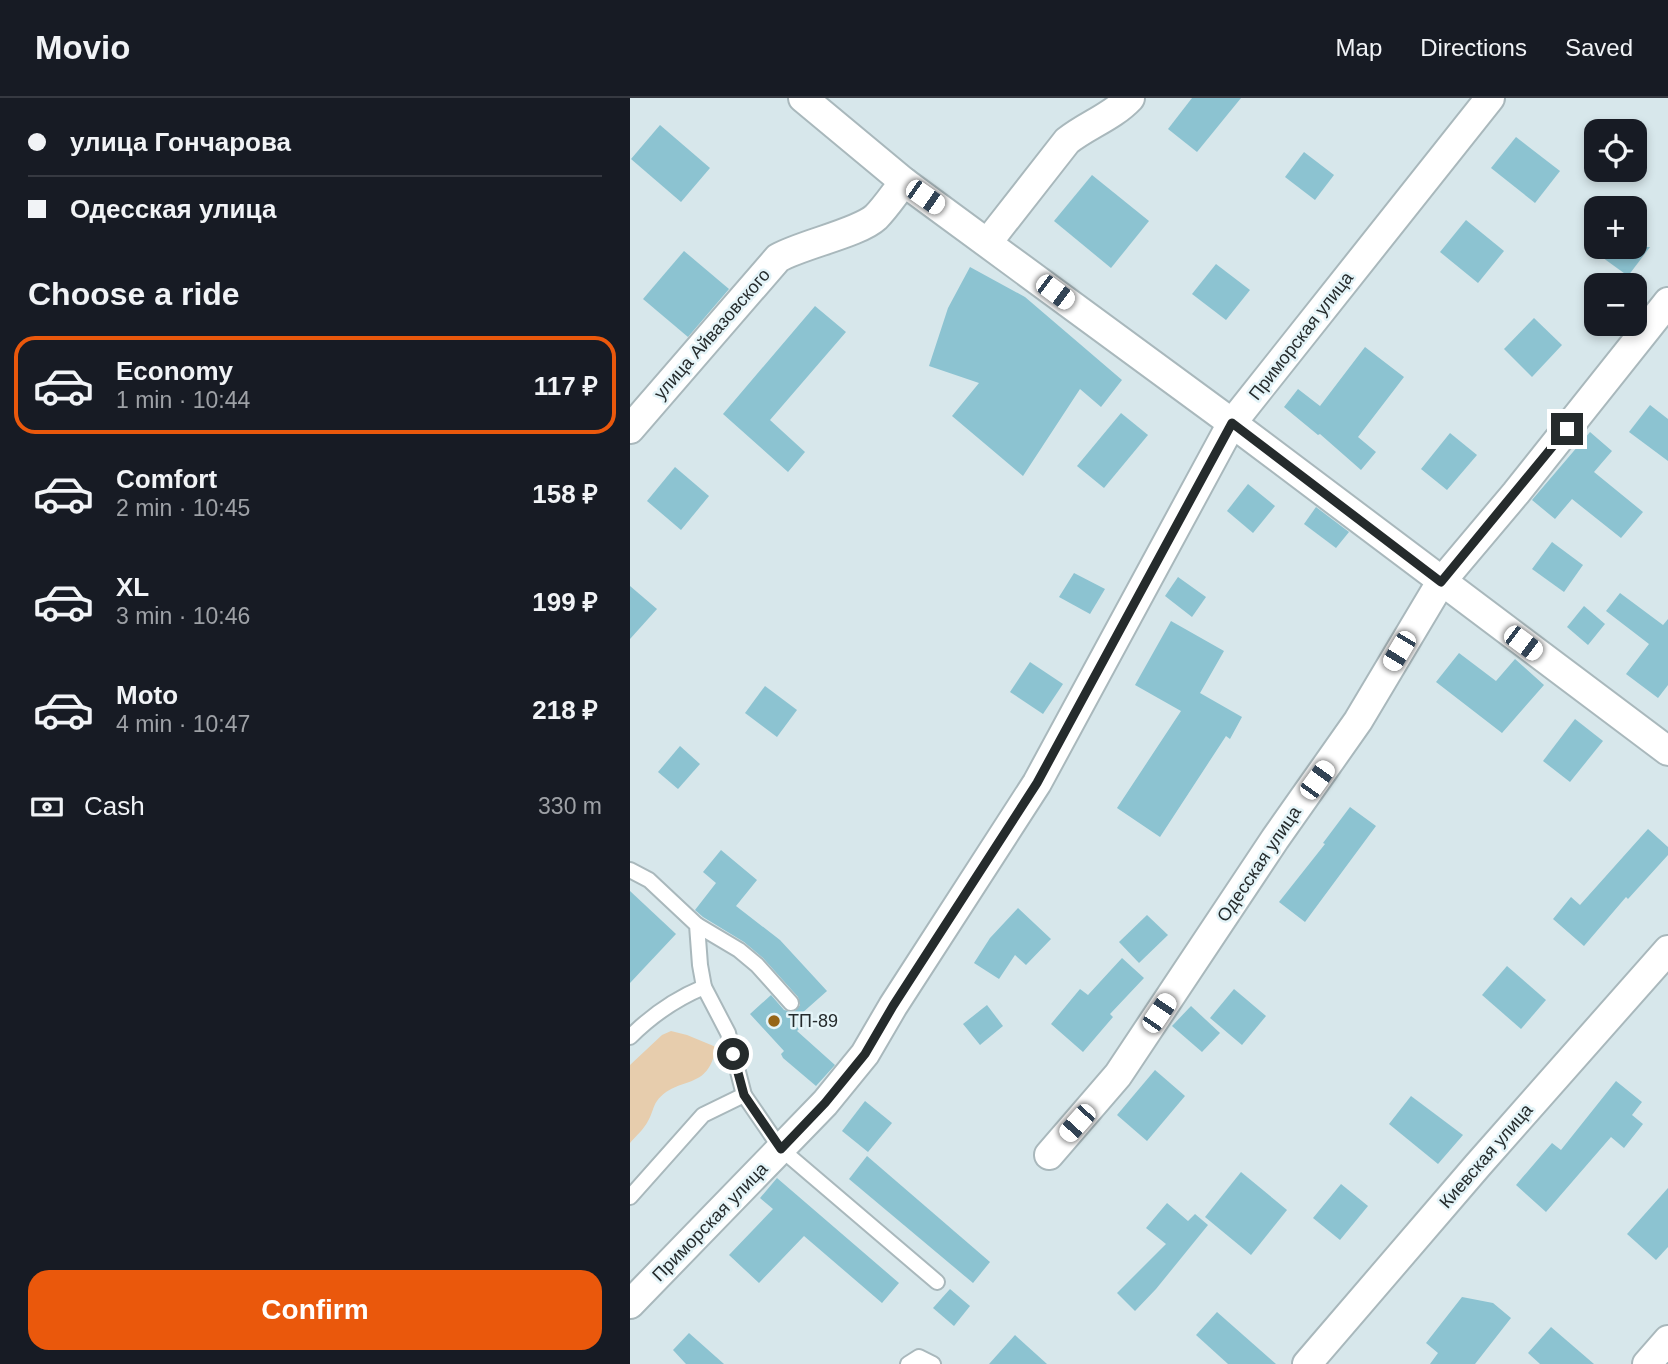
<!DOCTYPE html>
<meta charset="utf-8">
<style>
:root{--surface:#171b24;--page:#20242c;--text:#f1f3f6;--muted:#9ea1a6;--line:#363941;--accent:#ea580c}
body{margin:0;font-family:Helvetica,sans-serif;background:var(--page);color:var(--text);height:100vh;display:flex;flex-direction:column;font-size:26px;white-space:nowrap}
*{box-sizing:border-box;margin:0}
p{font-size:23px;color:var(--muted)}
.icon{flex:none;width:38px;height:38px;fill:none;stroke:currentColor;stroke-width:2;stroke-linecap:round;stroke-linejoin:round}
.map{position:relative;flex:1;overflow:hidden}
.details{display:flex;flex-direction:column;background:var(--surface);width:630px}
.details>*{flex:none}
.guide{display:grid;align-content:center;height:154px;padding:0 28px;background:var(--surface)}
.buttons{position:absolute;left:954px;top:21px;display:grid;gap:14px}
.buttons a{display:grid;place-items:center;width:63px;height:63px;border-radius:14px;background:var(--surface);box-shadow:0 4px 10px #0003;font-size:35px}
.end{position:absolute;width:32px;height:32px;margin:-16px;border:9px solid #252b2c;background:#fff;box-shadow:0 0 0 4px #fff}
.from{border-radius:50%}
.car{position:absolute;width:21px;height:42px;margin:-21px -10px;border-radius:9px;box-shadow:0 0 5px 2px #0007;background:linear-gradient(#fff 24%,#345 0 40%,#fff 0 76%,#345 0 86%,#fff 0)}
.guide b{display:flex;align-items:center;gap:24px;height:66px;font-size:26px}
.guide b+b{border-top:2px solid var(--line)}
.guide i{width:18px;height:18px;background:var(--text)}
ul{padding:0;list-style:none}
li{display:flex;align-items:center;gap:21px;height:98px;margin:0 14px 10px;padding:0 14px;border:4px solid transparent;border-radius:21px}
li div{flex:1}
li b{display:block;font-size:26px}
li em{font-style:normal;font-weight:800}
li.active{border-color:var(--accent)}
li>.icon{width:63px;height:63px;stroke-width:1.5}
h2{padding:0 28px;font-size:32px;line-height:84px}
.pay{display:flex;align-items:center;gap:18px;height:77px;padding:0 28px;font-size:26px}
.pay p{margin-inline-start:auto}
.cta{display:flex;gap:14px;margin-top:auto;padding:14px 28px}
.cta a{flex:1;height:80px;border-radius:21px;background:var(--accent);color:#fff;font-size:28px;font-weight:800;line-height:80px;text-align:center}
header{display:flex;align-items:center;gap:42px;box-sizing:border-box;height:98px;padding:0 35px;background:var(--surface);border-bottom:2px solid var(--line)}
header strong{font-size:33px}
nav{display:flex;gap:38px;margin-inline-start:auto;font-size:24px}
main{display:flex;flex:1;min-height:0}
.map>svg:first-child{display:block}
.green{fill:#e7cdad}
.building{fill:#8cc3d1}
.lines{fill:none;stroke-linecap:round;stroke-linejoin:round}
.service-casing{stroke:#a9b8bc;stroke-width:18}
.minor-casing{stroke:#a9b8bc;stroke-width:32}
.service{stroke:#fff;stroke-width:14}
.minor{stroke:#fff;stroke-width:28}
.route{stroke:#252b2c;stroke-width:9}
.poi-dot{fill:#966517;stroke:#e4f4f8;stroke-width:2.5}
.labels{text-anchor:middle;stroke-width:5;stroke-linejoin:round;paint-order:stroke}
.street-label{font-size:18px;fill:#252b2c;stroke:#e4f4f8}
.poi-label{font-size:18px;fill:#252b2c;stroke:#e4f4f8;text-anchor:start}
</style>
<header>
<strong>Movio</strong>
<nav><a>Map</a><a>Directions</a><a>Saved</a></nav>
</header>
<main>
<section class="details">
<div class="guide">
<b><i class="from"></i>улица Гончарова</b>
<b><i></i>Одесская улица</b>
</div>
<h2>Choose a ride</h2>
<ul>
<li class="active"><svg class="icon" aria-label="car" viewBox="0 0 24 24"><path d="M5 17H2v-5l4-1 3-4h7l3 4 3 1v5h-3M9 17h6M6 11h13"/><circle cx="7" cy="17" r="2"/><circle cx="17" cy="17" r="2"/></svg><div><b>Economy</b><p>1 min · 10:44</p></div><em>117 ₽</em></li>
<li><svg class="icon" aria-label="car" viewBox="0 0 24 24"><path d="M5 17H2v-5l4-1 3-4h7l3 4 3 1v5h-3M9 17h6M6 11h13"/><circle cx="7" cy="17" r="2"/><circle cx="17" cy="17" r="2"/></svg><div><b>Comfort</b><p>2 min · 10:45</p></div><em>158 ₽</em></li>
<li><svg class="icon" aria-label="car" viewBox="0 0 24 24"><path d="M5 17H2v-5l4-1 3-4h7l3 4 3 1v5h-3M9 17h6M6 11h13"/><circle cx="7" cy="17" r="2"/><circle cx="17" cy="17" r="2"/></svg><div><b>XL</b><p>3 min · 10:46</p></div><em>199 ₽</em></li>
<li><svg class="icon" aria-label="car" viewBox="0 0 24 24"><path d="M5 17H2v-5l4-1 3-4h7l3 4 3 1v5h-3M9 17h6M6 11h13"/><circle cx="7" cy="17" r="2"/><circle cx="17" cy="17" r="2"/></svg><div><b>Moto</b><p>4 min · 10:47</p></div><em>218 ₽</em></li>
</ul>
<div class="pay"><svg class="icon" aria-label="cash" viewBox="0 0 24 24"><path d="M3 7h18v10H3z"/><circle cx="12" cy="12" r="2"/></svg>Cash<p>330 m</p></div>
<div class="cta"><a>Confirm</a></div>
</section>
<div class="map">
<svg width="1038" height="1266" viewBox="0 0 1038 1266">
<rect width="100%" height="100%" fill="#d7e7eb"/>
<!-- green -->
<path class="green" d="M41,933l16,4 29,12c-8,46 -38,27 -59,54 -4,5 -5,14 -9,20 -4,8 -12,15 -18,22v-78l32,-30z"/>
<!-- building -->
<g class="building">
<polygon points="562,0 611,0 567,54 538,31"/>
<polygon points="30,27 80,70 51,104 1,61"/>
<polygon points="886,39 930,73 905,105 861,70"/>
<polygon points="674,54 704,77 685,102 655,79"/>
<polygon points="462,77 519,123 481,170 424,123"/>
<polygon points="836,122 874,153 848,185 810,154"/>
<polygon points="958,149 1020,149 998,178"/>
<polygon points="54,153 99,191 58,239 13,201"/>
<polygon points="586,166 620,192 596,222 562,196"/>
<polygon points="340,169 395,199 492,282 471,309 450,291 393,378 322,318 349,285 299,268 318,210"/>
<polygon points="185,208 216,234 140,322 175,354 158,374 93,316"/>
<polygon points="904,220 932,247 902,279 874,251"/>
<polygon points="735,249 774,279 728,339 746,354 731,372 690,336 688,337 654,309 668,291 690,308"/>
<polygon points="1020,307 1038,321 1038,363 999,334"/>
<polygon points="491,315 518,337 474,390 447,368"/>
<polygon points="960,334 982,353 964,374 1013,414 991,440 942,401 925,421 902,402"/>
<polygon points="820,335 847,357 817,392 791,371"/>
<polygon points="45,369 79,398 51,432 17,403"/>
<polygon points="618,386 645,408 623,435 597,413"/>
<polygon points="686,409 719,434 706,450 674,426"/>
<polygon points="922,444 953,467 934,494 902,471"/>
<polygon points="444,475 475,491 460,516 429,499"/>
<polygon points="548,479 576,499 562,519 535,498"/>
<polygon points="0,488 27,511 0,541"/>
<polygon points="990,495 1033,527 1038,521 1038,587 1028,600 996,576 1019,546 976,513"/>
<polygon points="954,508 975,526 958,547 937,529"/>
<polygon points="541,523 594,553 570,595 612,619 600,641 596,638 530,739 487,710 551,613 505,587"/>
<polygon points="829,555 866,583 885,561 914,587 872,635 806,584"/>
<polygon points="400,564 433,586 413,616 380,594"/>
<polygon points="135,588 167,612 147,639 115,615"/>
<polygon points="945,621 973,643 940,684 913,663"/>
<polygon points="50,648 70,666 48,691 28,674"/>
<polygon points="720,709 746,728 675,824 649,804 695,746 693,745"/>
<polygon points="1018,731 1038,749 1038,757 998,801 996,799 954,848 923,821 941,799 950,807"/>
<polygon points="91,752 127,782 106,808 150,842 197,893 162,924 169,931 167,933 205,967 186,988 153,960 151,956 154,953 120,916 141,897 154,912 164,914 170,907 168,899 133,860 114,844 73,819 65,812 86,785 73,774"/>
<polygon points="0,793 46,836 0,885"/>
<polygon points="388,810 421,841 396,867 385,857 369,881 344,865 360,840"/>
<polygon points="517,817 538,837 509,865 489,844"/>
<polygon points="492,860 514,880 480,916 483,919 453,954 421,926 450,891 458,897"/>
<polygon points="877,868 916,902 891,931 852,897"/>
<polygon points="604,891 636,918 612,947 580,920"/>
<polygon points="357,907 373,928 350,947 333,926"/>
<polygon points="561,908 590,935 572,954 542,928"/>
<polygon points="525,972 555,998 517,1043 487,1017"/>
<polygon points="986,983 1012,1004 1002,1017 1013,1026 994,1050 981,1039 916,1114 886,1087 922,1045 931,1052"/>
<polygon points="781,998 833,1037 808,1066 759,1026"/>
<polygon points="235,1003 262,1025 238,1054 212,1033"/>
<polygon points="237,1058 360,1164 343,1185 219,1081"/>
<polygon points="611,1074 657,1112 621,1157 575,1119"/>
<polygon points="147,1080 269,1185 252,1205 174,1138 129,1185 99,1157 143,1111 130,1100"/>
<polygon points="711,1086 738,1108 710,1142 683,1120"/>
<polygon points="1038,1090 1038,1149 1026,1162 997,1136"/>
<polygon points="537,1105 558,1123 565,1116 578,1127 526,1191 505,1213 487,1195 536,1146 516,1130"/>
<polygon points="320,1191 340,1208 324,1228 303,1210"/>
<polygon points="832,1199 863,1205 881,1220 845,1266 800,1266 808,1255 796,1245"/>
<polygon points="587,1214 646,1266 598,1266 566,1237"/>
<polygon points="921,1229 964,1266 910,1266 898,1255"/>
<polygon points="59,1235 94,1266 56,1266 43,1252"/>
<polygon points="385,1237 417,1266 359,1266"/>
</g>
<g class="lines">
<!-- service casing -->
<g class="service-casing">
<g id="service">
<polyline points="0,772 19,782 67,827 70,867 74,889 98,935 114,997 151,1051 307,1184"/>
<polyline points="67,827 109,852 127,867 161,905"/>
<path d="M0,939c22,-22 45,-38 74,-50"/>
<polyline points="0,1099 73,1017 114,997"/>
<polyline points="278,1266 289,1259 303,1266"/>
</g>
</g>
<!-- minor casing -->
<g class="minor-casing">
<g id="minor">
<polyline points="173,0 274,84 602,325 1038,653"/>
<path d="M358,144l79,-101c20,-16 45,-24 63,-43"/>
<path d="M0,331l148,-171c25,-14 81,-25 98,-41 10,-10 19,-24 28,-35"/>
<polyline points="419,1057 488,977 645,741 728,623 811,484 886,395 1038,204"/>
<polyline points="0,1206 195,1005 235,956 263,908 407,685 602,325 860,0"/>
<polyline points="677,1266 848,1067 1038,852"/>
<polyline points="1017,1266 1038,1242"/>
</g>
</g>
<!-- service -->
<use href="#service" class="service"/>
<!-- minor -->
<use href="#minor" class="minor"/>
</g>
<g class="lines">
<!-- route -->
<polyline class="route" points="103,956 114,997 151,1051 195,1005 235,956 263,908 407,685 602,325 811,484 937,331"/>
</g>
<!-- markers -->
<circle class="poi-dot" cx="144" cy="923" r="7"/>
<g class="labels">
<!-- street labels -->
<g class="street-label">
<text transform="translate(82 236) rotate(-49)" y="6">улица Айвазовского</text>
<text transform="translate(671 238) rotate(-52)" y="6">Приморская улица</text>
<text transform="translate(629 766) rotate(-56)" y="6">Одесская улица</text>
<text transform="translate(856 1058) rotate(-49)" y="6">Киевская улица</text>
<text transform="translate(80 1124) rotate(-46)" y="6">Приморская улица</text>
</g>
<!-- poi labels -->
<g class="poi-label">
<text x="158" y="929">ТП-89</text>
</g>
</g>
</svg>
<div class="buttons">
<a><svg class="icon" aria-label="locate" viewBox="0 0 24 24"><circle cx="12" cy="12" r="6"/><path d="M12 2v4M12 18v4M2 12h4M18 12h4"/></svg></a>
<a>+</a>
<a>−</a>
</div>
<i class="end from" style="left:103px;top:956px"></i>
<i class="end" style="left:937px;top:331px"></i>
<i class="car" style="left:295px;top:99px;rotate:125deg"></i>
<i class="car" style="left:425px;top:194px;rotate:127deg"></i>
<i class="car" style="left:893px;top:545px;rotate:127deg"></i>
<i class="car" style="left:769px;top:553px;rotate:211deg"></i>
<i class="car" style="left:687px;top:682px;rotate:36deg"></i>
<i class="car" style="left:529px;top:915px;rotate:34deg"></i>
<i class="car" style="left:447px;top:1025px;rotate:222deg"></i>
</div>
</main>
